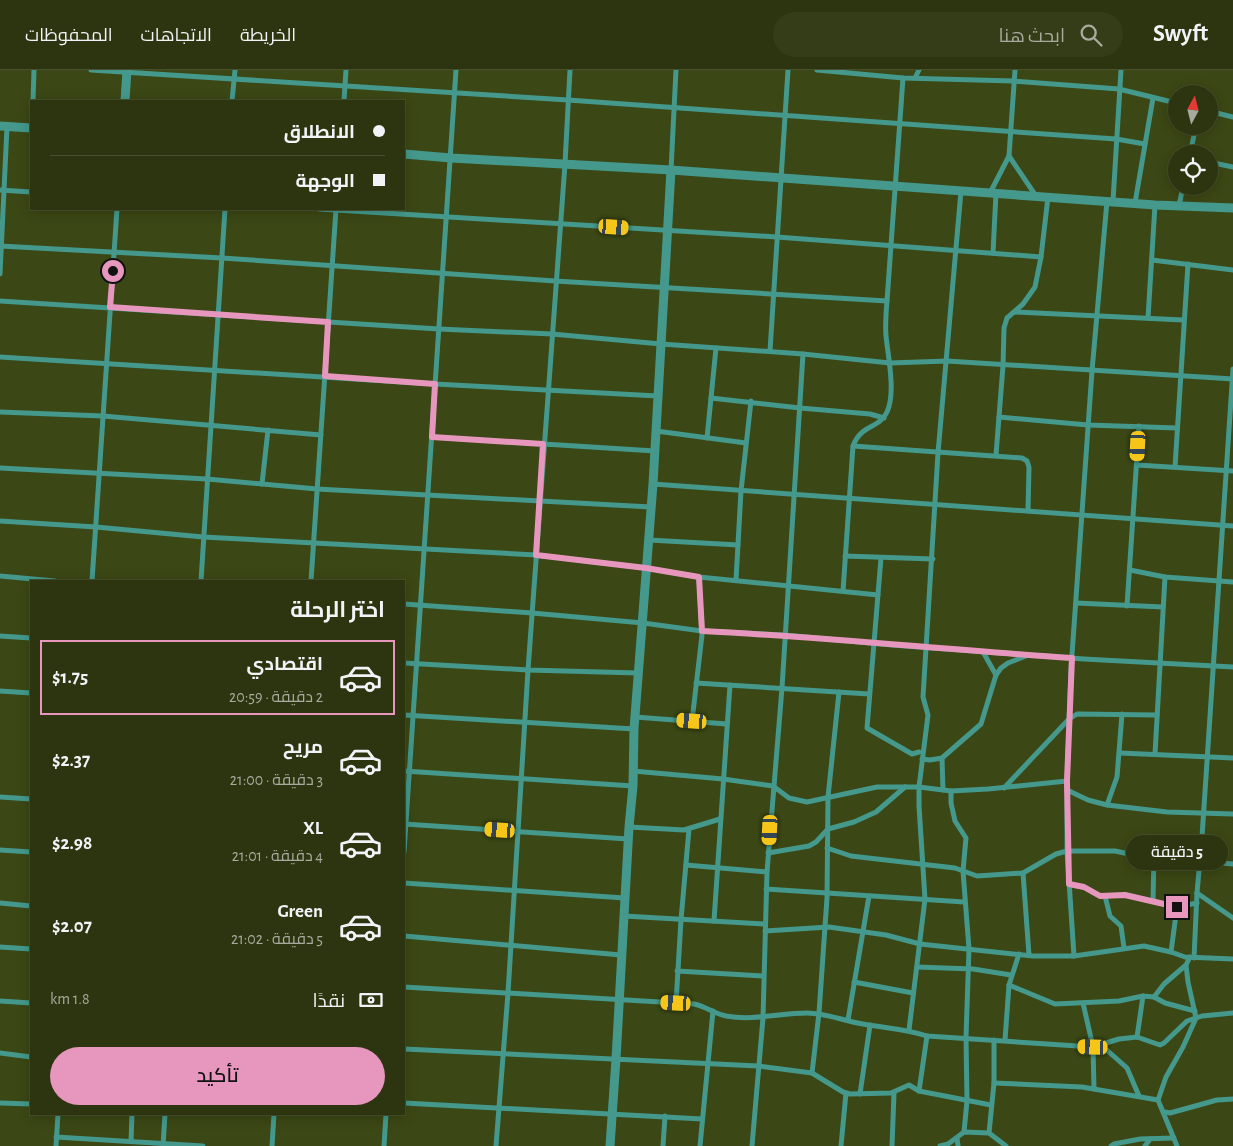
<!DOCTYPE html>
<html lang="ar">
<meta charset="utf-8">
<style>
:root{--surface:#2c350f;--page:#343d18;--text:#f1f3f6;--muted:#a6ab9e;--line:#48502f;--accent:#e797bd}
body{margin:0;font-family:"Alegreya Sans",Cairo,sans-serif;background:var(--page);color:var(--text);direction:rtl;height:100vh;display:flex;flex-direction:column;font-size:19px;white-space:nowrap}
*{box-sizing:border-box;margin:0}
p{font-size:16px;color:var(--muted)}
.icon{flex:none;width:28px;height:28px;fill:none;stroke:currentColor;stroke-width:2;stroke-linecap:round;stroke-linejoin:round}
.map{position:relative;flex:1;overflow:hidden;direction:ltr}
.details{position:absolute;left:30px;top:510px;width:375px;height:535px;display:flex;flex-direction:column;background:var(--surface);border-radius:0px;box-shadow:0 2px 12px #0003,0 0 0 1px var(--line);direction:rtl}
.details>*{flex:none}
.guide{position:absolute;left:30px;top:30px;width:375px;height:110px;border-radius:0px;box-shadow:0 2px 12px #0003,0 0 0 1px var(--line);direction:rtl;display:grid;align-content:center;height:110px;padding:0 20px;background:var(--surface)}
.needle{width:32px;rotate:7deg}
.tools{position:absolute;left:1168px;top:15px;display:grid;gap:10px}
.tools a{display:grid;place-items:center;width:50px;height:50px;border-radius:50%;background:var(--surface);box-shadow:0 2px 12px #0003,0 0 0 1px var(--line);font-size:25px}
.end{position:absolute;width:22px;height:22px;margin:-11px;border:6px solid #e797bd;background:#111;box-shadow:0 0 0 2px #111}
.from{border-radius:50%}
.bubble{position:absolute;height:35px;border-radius:18px;background:var(--surface);box-shadow:0 2px 12px #0003,0 0 0 1px var(--line);font-size:16px;font-weight:600;line-height:35px;text-align:center;direction:rtl}
.car{position:absolute;width:15px;height:30px;margin:-15px -8px;border-radius:6px;box-shadow:0 0 4px 1px #0007;background:linear-gradient(#f5c518 24%,#345 0 40%,#f5c518 0 76%,#345 0 86%,#f5c518 0)}
.guide b{display:flex;align-items:center;gap:18px;height:48px;font-size:19px}
.guide b+b{border-top:1px solid var(--line)}
.guide i{width:12px;height:12px;background:var(--text)}
ul{padding:0;list-style:none}
li{display:flex;align-items:center;gap:15px;height:75px;margin:0 10px 8px;padding:0 10px;border:2px solid transparent;border-radius:0px}
li div{flex:1}
li b{display:block;font-size:19px}
li em{font-style:normal;font-weight:600}
li.current{border-color:var(--accent)}
li>.icon{width:45px;height:45px;stroke-width:1.5}
h2{padding:0 20px;font-size:22px;line-height:60px}
.pay{display:flex;align-items:center;gap:12px;height:55px;padding:0 20px;font-size:19px}
.pay p{margin-inline-start:auto}
.primary-button{display:flex;gap:10px;margin-top:auto;padding:10px 20px}
.primary-button a{flex:1;height:58px;border-radius:30px;background:var(--accent);color:#111;font-size:20px;font-weight:600;line-height:58px;text-align:center}
header{display:flex;align-items:center;gap:30px;box-sizing:border-box;height:70px;padding:0 25px;background:var(--surface);border-bottom:1px solid var(--line)}
header strong{font-size:24px}
nav{display:flex;gap:28px;margin-inline-start:auto;font-size:18px}
.search{width:350px;height:45px;background:var(--page);display:flex;align-items:center;gap:12px;box-sizing:border-box;padding:0 18px;border-radius:28px;color:var(--muted);font-size:19px}
.map>svg:first-child{display:block}
.lines{fill:none;stroke-linecap:round;stroke-linejoin:round}
.minor{stroke:#44998c;stroke-width:5}
.tertiary{stroke:#44998c;stroke-width:9}
.route{stroke:#e797bd;stroke-width:6}
</style>
<header>
<strong>Swyft</strong>
<div class="search"><svg class="icon" aria-label="search" viewBox="0 0 24 24"><circle cx="10" cy="10" r="6"/><path d="M15 15l6 6"/></svg>ابحث هنا</div>
<nav><a>الخريطة</a><a>الاتجاهات</a><a>المحفوظات</a></nav>
</header>
<div class="map">
<svg width="1233" height="1076" viewBox="0 0 1233 1076">
<rect width="100%" height="100%" fill="#3b4714"/>
<g class="lines">
<!-- minor -->
<g class="minor">
<polyline points="91,0 568,30 1116,69 1145,74"/>
<polyline points="817,0 903,8 1013,11 1119,19 1176,33"/>
<polyline points="915,8 919,0"/>
<polyline points="33,31 34,0"/>
<polyline points="232,31 235,0"/>
<polyline points="344,31 346,0"/>
<polyline points="1209,41 1233,47"/>
<polyline points="1190,84 1196,56"/>
<polyline points="1009,86 1036,126"/>
<polyline points="1209,92 1233,97"/>
<polyline points="671,100 676,0"/>
<polyline points="0,120 31,122"/>
<polyline points="990,123 1009,86 1015,0"/>
<polyline points="1113,131 1121,0"/>
<polyline points="1135,133 1153,28"/>
<polyline points="1179,136 1183,116"/>
<polyline points="319,139 777,167 1041,187"/>
<polyline points="0,176 222,188 555,211 887,231"/>
<polyline points="993,183 996,123"/>
<polyline points="1152,190 1233,200"/>
<polyline points="0,204 7,57"/>
<polyline points="0,231 439,259 552,264 661,274 803,284 890,293 947,291 1233,309"/>
<polyline points="1014,242 1183,250"/>
<polyline points="1148,248 1155,135"/>
<polyline points="770,281 788,0"/>
<polyline points="0,287 435,314 658,326"/>
<polyline points="711,328 800,338 870,344 884,348"/>
<polyline points="0,342 103,346 321,365"/>
<polyline points="999,347 1088,355 1177,358"/>
<polyline points="656,361 746,373"/>
<polyline points="432,367 655,381"/>
<polyline points="707,368 716,278"/>
<polyline points="853,376 1022,388 1027,391 1029,397 1028,441"/>
<polyline points="996,385 1003,296 1004,258 1007,248 1023,234 1035,217 1041,187 1048,127"/>
<polyline points="1137,395 1233,401"/>
<polyline points="1175,397 1188,194"/>
<polyline points="0,398 207,409 317,419 651,437"/>
<polyline points="262,414 268,360"/>
<polyline points="653,414 1233,456"/>
<polyline points="0,451 96,457 203,467 536,485 646,498 699,507 878,525"/>
<polyline points="649,470 738,475"/>
<polyline points="845,486 933,489"/>
<polyline points="881,488 867,658 912,684 919,682"/>
<polyline points="1130,500 1165,507 1233,512"/>
<polyline points="0,506 55,511"/>
<polyline points="736,510 741,421 751,331"/>
<polyline points="92,511 117,139"/>
<polyline points="201,511 225,139"/>
<polyline points="311,511 336,139"/>
<path d="M843,521l10,-145c8,-22 26,-17 34,-34 9,-19 1,-56 -1,-76 -1,-11 0,-23 1,-35l16,-223"/>
<polyline points="1076,533 1163,537"/>
<polyline points="404,534 532,543 643,553 702,561 784,565 892,575 1084,589 1233,597"/>
<polyline points="1127,536 1139,356"/>
<polyline points="0,566 31,568"/>
<polyline points="983,582 996,605"/>
<polyline points="404,593 528,600 638,603"/>
<polyline points="696,613 869,624"/>
<polyline points="0,621 31,623"/>
<polyline points="404,645 634,659"/>
<polyline points="635,647 727,654"/>
<polyline points="692,651 702,565 699,507"/>
<polyline points="1120,683 1233,688"/>
<polyline points="1155,684 1165,507"/>
<polyline points="942,688 943,720"/>
<polyline points="922,689 930,690 942,688 981,654 996,605 1001,598 1008,593 1026,586"/>
<polyline points="404,701 633,716"/>
<polyline points="633,701 723,709 773,716 789,728 807,732 877,717 919,717 951,721 988,719 1067,711"/>
<polyline points="1004,718 1069,649 1077,644 1157,645"/>
<polyline points="1067,720 1088,730 1107,735 1167,742 1233,744"/>
<polyline points="951,721 951,733 955,751 966,768 963,801 969,879 966,967 967,1031 964,1062"/>
<polyline points="0,727 31,729"/>
<polyline points="1107,735 1117,707 1122,644"/>
<polyline points="404,754 628,769"/>
<polyline points="629,757 684,760 720,749"/>
<polyline points="827,778 851,786 955,798 977,806 1023,803 1056,784 1067,781 1115,781 1129,784 1154,784 1202,767"/>
<polyline points="0,780 31,782"/>
<polyline points="404,782 456,0"/>
<polyline points="768,783 809,776 816,772 828,759 854,752 876,742 905,717"/>
<polyline points="1200,791 1233,794"/>
<polyline points="686,795 767,802"/>
<polyline points="1023,803 1029,885"/>
<polyline points="404,813 624,828"/>
<polyline points="1069,814 1084,817 1100,826 1125,825 1177,837 1197,833"/>
<polyline points="766,819 964,832"/>
<polyline points="1197,823 1233,848"/>
<polyline points="1105,826 1110,846 1121,856 1124,878"/>
<polyline points="1153,831 1154,784"/>
<polyline points="0,833 31,836"/>
<polyline points="624,846 765,854"/>
<polyline points="714,851 730,615"/>
<polyline points="765,861 829,857 886,865 920,874 1033,886 1074,886 1144,876 1171,882 1185,887 1233,889"/>
<polyline points="404,866 621,885"/>
<polyline points="0,877 31,879"/>
<polyline points="1171,882 1177,837"/>
<polyline points="1074,886 1067,781 1067,711 1071,599 1092,301 1107,131"/>
<polyline points="1194,888 1197,823 1202,767 1233,299"/>
<polyline points="917,897 973,899 1011,905"/>
<polyline points="677,901 763,906"/>
<polyline points="854,912 913,923"/>
<polyline points="1009,915 1055,934 1119,931 1143,926 1154,927 1165,933 1195,941"/>
<path d="M404,917l290,17c11,2 21,10 32,12 28,5 54,-3 81,-3 19,0 37,8 56,11 22,4 43,5 64,12l166,11 26,-8 18,-2 23,8 4,-2 23,-22 15,-5 31,-3"/>
<polyline points="1154,927 1164,914 1186,895"/>
<polyline points="0,931 31,933"/>
<polyline points="676,933 681,850 689,759"/>
<polyline points="1083,933 1093,977 1094,1019"/>
<polyline points="848,950 869,826"/>
<polyline points="909,960 925,829 919,736 919,717 928,645 923,627 938,383 961,121"/>
<polyline points="1137,967 1143,926"/>
<polyline points="1005,970 1009,915 1019,884"/>
<polyline points="1100,974 1127,998 1139,1026"/>
<polyline points="404,979 758,996 812,1003 843,1022 850,1024 891,1023 909,1015 919,1021 991,1035"/>
<polyline points="0,983 31,987"/>
<polyline points="812,1003 819,943 827,828 828,727 839,622"/>
<polyline points="994,1013 1082,1017 1158,1030 1177,1076"/>
<polyline points="919,1021 927,966"/>
<polyline points="860,1024 870,955"/>
<polyline points="1158,1030 1166,1007 1183,977 1196,948 1188,912 1186,895 1190,887"/>
<polyline points="0,1033 31,1034"/>
<polyline points="404,1033 702,1049"/>
<polyline points="1165,1042 1170,1043 1217,1030 1233,1029"/>
<polyline points="989,1063 994,1013 994,970"/>
<polyline points="56,1067 203,1076"/>
<polyline points="957,1068 958,1076"/>
<polyline points="131,1071 132,1044"/>
<polyline points="56,1076 58,1044"/>
<polyline points="163,1076 165,1044"/>
<polyline points="272,1076 274,1044"/>
<polyline points="384,1076 386,1044"/>
<polyline points="496,1076 508,923 528,600 565,94 570,0"/>
<polyline points="663,1076 665,1046"/>
<polyline points="700,1076 713,941"/>
<polyline points="752,1076 763,948 767,802 782,618 803,284"/>
<polyline points="841,1076 846,1023"/>
<polyline points="892,1076 894,1023"/>
<polyline points="940,1076 948,1074 964,1062 989,1063 1006,1076"/>
<polyline points="1111,1076 1114,1074 1140,1069 1174,1068"/>
<polyline points="1145,1076 1150,1069"/>
</g>
<!-- tertiary -->
<g class="tertiary">
<polyline points="125,31 127,0"/>
<polyline points="0,56 31,58"/>
<polyline points="404,84 451,88 671,100 1155,135 1233,138"/>
<polyline points="610,1076 616,989 629,757 633,716 634,659 653,414 671,100"/>
</g>
</g>
<g class="lines">
<!-- route -->
<path class="route" d="M113,201l-3,36 218,15 -3,54 110,8 -3,53 111,7 -7,111 110,13 53,9 3,54c123,6 247,19 370,27l-5,123 2,103 15,3 16,9 25,-1 52,12"/>
</g>
</svg>
<div class="tools">
<a><svg class="needle" viewBox="-14 -14 28 28"><path d="M0-13l5 13h-10z" fill="#e53935"/><path d="M0 13l5-13h-10z" fill="#a6ab9e"/></svg></a>
<a><svg class="icon" aria-label="locate" viewBox="0 0 24 24"><circle cx="12" cy="12" r="6"/><path d="M12 2v4M12 18v4M2 12h4M18 12h4"/></svg></a>
</div>
<i class="end from" style="left:113px;top:201px"></i>
<i class="end" style="left:1177px;top:837px"></i>
<div class="bubble" style="left:1126px;top:765px;width:102px">5 دقيقة</div>
<i class="car" style="left:614px;top:157px;rotate:94deg"></i>
<i class="car" style="left:1138px;top:376px;rotate:183deg"></i>
<i class="car" style="left:692px;top:651px;rotate:274deg"></i>
<i class="car" style="left:500px;top:760px;rotate:274deg"></i>
<i class="car" style="left:770px;top:760px;rotate:183deg"></i>
<i class="car" style="left:676px;top:933px;rotate:273deg"></i>
<i class="car" style="left:1093px;top:977px;rotate:272deg"></i>
<div class="guide">
<b><i class="from"></i>الانطلاق</b>
<b><i></i>الوجهة</b>
</div>
<section class="details">
<h2>اختر الرحلة</h2>
<ul>
<li class="current"><svg class="icon" aria-label="car" viewBox="0 0 24 24"><path d="M5 17H2v-5l4-1 3-4h7l3 4 3 1v5h-3M9 17h6M6 11h13"/><circle cx="7" cy="17" r="2"/><circle cx="17" cy="17" r="2"/></svg><div><b>اقتصادي</b><p>2 دقيقة · 20:59</p></div><em>$1.75</em></li>
<li><svg class="icon" aria-label="car" viewBox="0 0 24 24"><path d="M5 17H2v-5l4-1 3-4h7l3 4 3 1v5h-3M9 17h6M6 11h13"/><circle cx="7" cy="17" r="2"/><circle cx="17" cy="17" r="2"/></svg><div><b>مريح</b><p>3 دقيقة · 21:00</p></div><em>$2.37</em></li>
<li><svg class="icon" aria-label="car" viewBox="0 0 24 24"><path d="M5 17H2v-5l4-1 3-4h7l3 4 3 1v5h-3M9 17h6M6 11h13"/><circle cx="7" cy="17" r="2"/><circle cx="17" cy="17" r="2"/></svg><div><b>XL</b><p>4 دقيقة · 21:01</p></div><em>$2.98</em></li>
<li><svg class="icon" aria-label="car" viewBox="0 0 24 24"><path d="M5 17H2v-5l4-1 3-4h7l3 4 3 1v5h-3M9 17h6M6 11h13"/><circle cx="7" cy="17" r="2"/><circle cx="17" cy="17" r="2"/></svg><div><b>Green</b><p>5 دقيقة · 21:02</p></div><em>$2.07</em></li>
</ul>
<div class="pay"><svg class="icon" aria-label="cash" viewBox="0 0 24 24"><path d="M3 7h18v10H3z"/><circle cx="12" cy="12" r="2"/></svg>نقدًا<p>1.8 km</p></div>
<div class="primary-button"><a>تأكيد</a></div>
</section>
</div>
